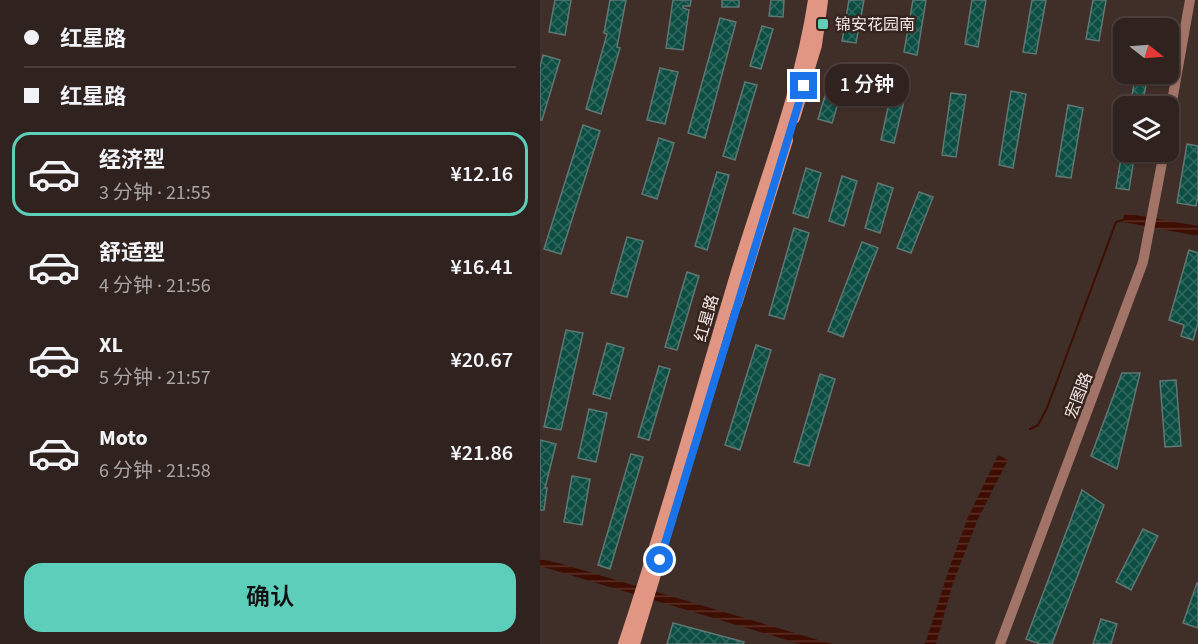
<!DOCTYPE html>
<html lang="zh">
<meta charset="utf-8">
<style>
:root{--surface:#30221f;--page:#382a28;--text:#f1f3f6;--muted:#a8a4a4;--line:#4b3f3d;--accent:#5cceba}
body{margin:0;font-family:"Source Sans 3","Noto Sans SC",sans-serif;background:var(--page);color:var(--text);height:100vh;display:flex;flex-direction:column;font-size:22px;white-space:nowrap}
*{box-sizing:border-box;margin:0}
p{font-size:20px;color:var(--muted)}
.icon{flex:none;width:33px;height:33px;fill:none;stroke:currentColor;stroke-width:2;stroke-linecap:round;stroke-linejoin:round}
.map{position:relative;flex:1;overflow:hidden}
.side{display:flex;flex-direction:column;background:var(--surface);width:540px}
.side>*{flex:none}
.hud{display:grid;align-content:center;height:132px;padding:0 24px;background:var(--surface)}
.needle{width:39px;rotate:107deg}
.fabs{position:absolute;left:573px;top:18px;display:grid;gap:12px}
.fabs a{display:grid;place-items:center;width:66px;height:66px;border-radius:12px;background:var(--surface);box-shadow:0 2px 4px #0004,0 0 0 2px var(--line);font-size:30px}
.end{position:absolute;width:27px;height:27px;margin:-14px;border:8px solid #1a73e8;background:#fff;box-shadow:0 0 0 3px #fff}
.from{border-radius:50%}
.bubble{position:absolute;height:42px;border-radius:18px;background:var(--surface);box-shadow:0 2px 4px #0004,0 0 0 2px var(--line);font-size:20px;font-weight:600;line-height:42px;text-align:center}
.hud b{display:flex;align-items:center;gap:21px;height:57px;font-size:22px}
.hud b+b{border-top:2px solid var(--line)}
.hud i{width:15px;height:15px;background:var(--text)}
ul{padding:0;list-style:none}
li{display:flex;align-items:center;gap:18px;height:84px;margin:0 12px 9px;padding:0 12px;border:3px solid transparent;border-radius:18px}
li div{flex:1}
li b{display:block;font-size:22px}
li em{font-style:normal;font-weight:600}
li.on{border-color:var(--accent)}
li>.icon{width:54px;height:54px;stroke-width:1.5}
.button{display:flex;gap:12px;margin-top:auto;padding:12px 24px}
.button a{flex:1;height:69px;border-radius:18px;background:var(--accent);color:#111;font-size:24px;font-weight:600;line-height:69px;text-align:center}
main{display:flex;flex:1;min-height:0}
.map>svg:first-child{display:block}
.water{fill:url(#water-rules)}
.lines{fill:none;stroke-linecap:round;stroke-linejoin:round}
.stream{stroke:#3f0e03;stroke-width:2}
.building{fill:url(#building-cross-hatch);stroke:#5f7772;stroke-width:1.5}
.tertiary{stroke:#a27367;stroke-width:10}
.secondary{stroke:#e19683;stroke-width:12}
.route{stroke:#1a73e8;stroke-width:8}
.poi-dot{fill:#5cceba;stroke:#36241f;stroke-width:2}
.labels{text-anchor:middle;stroke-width:5;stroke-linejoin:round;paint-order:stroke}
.poi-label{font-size:16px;fill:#f4e7e4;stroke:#36241f;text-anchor:start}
.street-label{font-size:16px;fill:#f4e7e4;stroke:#36241f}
</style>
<main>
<section class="side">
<div class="hud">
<b><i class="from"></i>红星路</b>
<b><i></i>红星路</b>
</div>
<ul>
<li class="on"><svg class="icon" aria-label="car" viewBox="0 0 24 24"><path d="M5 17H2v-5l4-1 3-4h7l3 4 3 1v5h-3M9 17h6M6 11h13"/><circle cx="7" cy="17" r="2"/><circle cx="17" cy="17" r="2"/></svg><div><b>经济型</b><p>3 分钟 · 21:55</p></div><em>¥12.16</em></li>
<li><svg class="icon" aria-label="car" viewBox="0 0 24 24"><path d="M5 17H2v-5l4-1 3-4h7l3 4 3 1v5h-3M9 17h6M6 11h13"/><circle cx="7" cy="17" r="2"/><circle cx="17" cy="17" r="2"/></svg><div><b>舒适型</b><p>4 分钟 · 21:56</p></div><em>¥16.41</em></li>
<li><svg class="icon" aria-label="car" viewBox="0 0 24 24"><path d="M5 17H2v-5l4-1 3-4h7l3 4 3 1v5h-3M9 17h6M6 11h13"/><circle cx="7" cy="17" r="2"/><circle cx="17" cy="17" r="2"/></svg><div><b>XL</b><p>5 分钟 · 21:57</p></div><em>¥20.67</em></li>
<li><svg class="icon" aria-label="car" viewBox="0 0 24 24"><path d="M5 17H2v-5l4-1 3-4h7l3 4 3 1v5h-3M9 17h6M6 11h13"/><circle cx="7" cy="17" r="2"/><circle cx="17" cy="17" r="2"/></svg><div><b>Moto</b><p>6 分钟 · 21:58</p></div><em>¥21.86</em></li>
</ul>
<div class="button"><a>确认</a></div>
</section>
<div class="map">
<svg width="658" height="644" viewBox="0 0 658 644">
<defs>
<pattern id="water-rules" width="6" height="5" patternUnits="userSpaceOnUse" patternTransform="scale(1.5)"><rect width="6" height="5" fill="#3f0e03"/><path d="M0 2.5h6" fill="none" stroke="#5b3128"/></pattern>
<pattern id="building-cross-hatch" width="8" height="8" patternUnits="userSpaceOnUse" patternTransform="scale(1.5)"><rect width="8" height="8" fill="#0d4e44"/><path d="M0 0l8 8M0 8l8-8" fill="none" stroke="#31685f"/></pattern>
</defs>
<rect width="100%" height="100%" fill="#402e29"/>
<!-- water -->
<g class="water">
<polygon points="584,213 658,226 658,236 583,222"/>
<polygon points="458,455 468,460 438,519 413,583 396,644 385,644 410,566 428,517"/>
<polygon points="0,559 22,564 292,644 260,644 0,566"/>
</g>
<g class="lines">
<!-- stream -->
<polyline class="stream" points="490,429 498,425 507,408 576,222 583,220"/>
</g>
<!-- building -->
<g class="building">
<polygon points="15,0 31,0 25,35 9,32"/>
<polygon points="70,0 86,0 77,47 80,48 61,114 46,109 67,34 64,33"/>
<polygon points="133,0 151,0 150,6 143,6 143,8 149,10 143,50 126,48"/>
<rect x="182" y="0" width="17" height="7"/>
<polygon points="231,0 244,0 243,17 229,16"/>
<polygon points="309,0 324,0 316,43 302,41"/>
<polygon points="373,0 386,0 377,55 364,52"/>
<polygon points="432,0 446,0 438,47 425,44"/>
<polygon points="492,0 506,0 496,54 483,52"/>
<polygon points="553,0 566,0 559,41 546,39"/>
<polygon points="180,18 196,22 165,138 148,133"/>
<polygon points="222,26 233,29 221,69 210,66"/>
<polygon points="3,55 20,60 2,120 0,120 0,67"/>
<polygon points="294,66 308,70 292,123 278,119"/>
<polygon points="120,68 138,72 125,124 107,120"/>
<polygon points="596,74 608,74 602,106 590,106"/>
<polygon points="354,80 368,84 354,143 341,140"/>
<polygon points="205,82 217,85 195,160 183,156"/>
<polygon points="471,91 486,94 473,168 459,165"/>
<polygon points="411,93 426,95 416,157 402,155"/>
<polygon points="528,105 543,108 531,178 516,176"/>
<polygon points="43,125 60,131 21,254 4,249"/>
<polygon points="119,138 134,143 117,199 102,194"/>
<polygon points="647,144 658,146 658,195 656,206 637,203"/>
<polygon points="582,152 595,152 589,190 576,188"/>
<polygon points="266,168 281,173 268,218 253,213"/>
<polygon points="177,172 189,175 167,250 155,246"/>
<polygon points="302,176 317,181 304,226 289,221"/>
<polygon points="338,183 353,188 340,233 325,228"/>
<polygon points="379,192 393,197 371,253 357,248"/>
<polygon points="254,228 269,233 244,319 229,315"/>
<polygon points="87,237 103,241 87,297 71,293"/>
<polygon points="322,242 338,248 303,337 288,331"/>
<polygon points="649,250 658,253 658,323 653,340 641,336 644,325 629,320"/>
<polygon points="147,272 159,276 137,350 125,347"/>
<polygon points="26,330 43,333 21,430 4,427"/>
<polygon points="67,343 84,348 70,399 53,394"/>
<polygon points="216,345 231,350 200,450 185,445"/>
<polygon points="119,366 130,369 109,440 98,437"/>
<polygon points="582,373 600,373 577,469 551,456"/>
<polygon points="280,374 295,379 269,466 254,462"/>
<polygon points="636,380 641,446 625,447 620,381"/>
<polygon points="49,409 67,413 56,462 38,458"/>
<polygon points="0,440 16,444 5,488 7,488 4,510 0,510"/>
<polygon points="91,454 103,457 70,569 58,565"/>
<polygon points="32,476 50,479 42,525 24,522"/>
<polygon points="542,490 564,505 512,644 500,644 486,639"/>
<polygon points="603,529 618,536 591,590 576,582"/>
<polygon points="657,583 658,583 658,628 643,623"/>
<polygon points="561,619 577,624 571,644 553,644"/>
<polygon points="133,623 204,642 203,644 127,644"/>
</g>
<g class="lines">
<!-- tertiary -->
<g class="tertiary">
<polyline points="628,124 650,0"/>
<polyline points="460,644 603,262 624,152"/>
</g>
<!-- secondary -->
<g class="secondary">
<polyline points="254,118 276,45 282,1"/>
<polyline points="196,304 247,140"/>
<path d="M84,644c41,-122 75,-246 112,-369 27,-90 64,-182 78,-275"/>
<polyline points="94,644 116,571"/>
</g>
</g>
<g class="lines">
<!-- route -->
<polyline class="route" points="120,560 264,86"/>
</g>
<!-- markers -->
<rect class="poi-dot" x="277" y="18" width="12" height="12" rx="3"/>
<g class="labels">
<!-- poi labels -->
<g class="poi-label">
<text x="295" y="30">锦安花园南</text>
</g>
<!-- street labels -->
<g class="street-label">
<text transform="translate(166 318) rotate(-74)" y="6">红星路</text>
<text transform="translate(538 395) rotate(-69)" y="6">宏图路</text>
</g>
</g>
</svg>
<div class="fabs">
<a><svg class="needle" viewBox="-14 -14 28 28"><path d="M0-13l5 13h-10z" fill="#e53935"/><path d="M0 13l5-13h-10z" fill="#a8a4a4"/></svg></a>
<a><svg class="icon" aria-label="layers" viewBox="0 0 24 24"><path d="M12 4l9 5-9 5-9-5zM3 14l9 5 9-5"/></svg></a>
</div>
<i class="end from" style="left:120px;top:560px"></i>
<i class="end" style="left:264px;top:86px"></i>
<div class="bubble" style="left:285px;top:64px;width:84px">1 分钟</div>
</div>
</main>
